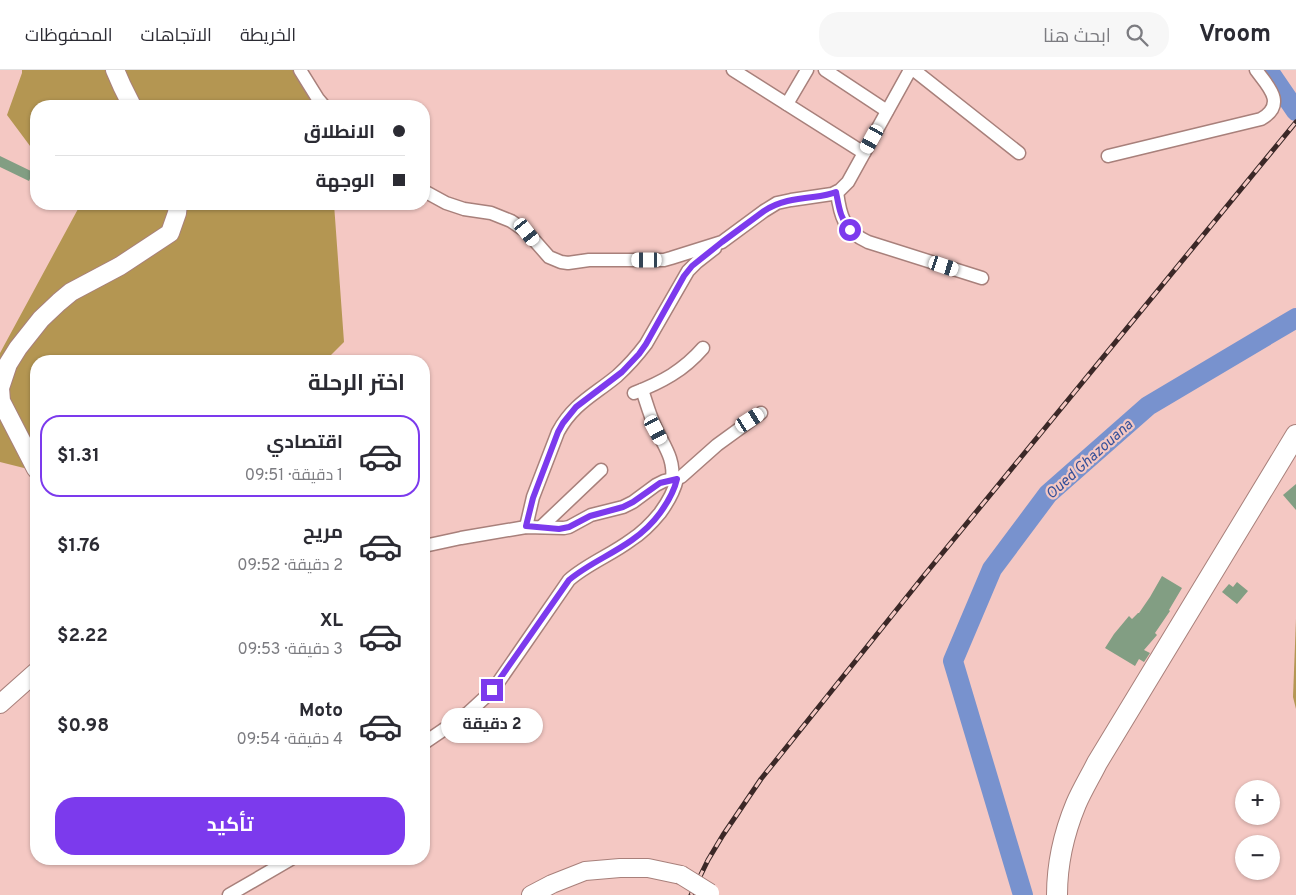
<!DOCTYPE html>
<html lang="ar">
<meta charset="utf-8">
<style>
:root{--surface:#fff;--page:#f7f7f7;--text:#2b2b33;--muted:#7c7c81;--line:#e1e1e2;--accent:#7c3aed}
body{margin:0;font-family:Overpass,Cairo,sans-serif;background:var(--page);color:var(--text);direction:rtl;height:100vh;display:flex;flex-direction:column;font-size:19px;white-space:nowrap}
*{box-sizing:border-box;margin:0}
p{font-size:16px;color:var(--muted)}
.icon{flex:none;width:28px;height:28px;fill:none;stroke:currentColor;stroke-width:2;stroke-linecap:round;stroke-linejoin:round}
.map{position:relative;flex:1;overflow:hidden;direction:ltr}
.sheet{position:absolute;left:30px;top:285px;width:400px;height:510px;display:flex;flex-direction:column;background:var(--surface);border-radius:20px;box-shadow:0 1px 4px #0004;direction:rtl}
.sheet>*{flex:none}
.guide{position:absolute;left:30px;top:30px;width:400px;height:110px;border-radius:20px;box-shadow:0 1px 4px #0004;direction:rtl;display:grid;align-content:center;height:110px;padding:0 25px;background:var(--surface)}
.buttons{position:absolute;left:1235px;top:710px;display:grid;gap:10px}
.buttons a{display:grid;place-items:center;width:45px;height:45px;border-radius:50%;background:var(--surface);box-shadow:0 1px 4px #0004;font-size:25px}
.end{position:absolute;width:22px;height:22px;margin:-11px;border:6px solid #7c3aed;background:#fff;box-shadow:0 0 0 2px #fff}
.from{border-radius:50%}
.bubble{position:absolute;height:35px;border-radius:18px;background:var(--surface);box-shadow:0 1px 4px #0004;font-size:16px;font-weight:700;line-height:35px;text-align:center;direction:rtl}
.car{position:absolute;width:15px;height:30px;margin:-15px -8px;border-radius:6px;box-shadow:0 0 4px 1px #0007;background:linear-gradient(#fff 24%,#345 0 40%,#fff 0 76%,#345 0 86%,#fff 0)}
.guide b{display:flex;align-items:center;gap:18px;height:48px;font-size:19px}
.guide b+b{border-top:1px solid var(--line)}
.guide i{width:12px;height:12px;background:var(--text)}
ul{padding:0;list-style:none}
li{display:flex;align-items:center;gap:15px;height:82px;margin:0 10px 8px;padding:0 15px;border:2px solid transparent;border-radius:20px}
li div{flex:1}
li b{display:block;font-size:19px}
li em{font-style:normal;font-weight:700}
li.active{border-color:var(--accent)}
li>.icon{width:45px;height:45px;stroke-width:1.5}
h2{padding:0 25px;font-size:22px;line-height:60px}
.cta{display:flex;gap:10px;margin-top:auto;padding:10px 25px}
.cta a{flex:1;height:58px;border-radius:20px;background:var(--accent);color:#fff;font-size:20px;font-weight:700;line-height:58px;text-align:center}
header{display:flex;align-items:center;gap:30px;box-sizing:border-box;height:70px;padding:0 25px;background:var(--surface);border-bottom:1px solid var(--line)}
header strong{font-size:24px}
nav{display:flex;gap:28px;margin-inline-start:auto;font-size:18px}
.search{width:350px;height:45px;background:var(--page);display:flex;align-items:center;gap:12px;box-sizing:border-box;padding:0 18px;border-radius:20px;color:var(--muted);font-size:19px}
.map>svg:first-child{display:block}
.forest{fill:#b49652}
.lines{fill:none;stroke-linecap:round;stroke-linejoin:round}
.river{stroke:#7892ce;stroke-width:20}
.building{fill:#829e83}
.street-casing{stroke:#a8807b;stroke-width:15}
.secondary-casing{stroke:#a8807b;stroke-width:20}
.primary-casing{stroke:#a8807b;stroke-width:22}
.street{stroke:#fff;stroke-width:12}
.secondary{stroke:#fff;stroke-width:18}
.primary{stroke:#fff;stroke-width:20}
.rail-casing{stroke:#3b2827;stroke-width:5}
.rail{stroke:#f4c8c3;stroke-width:3;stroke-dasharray:9;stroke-linecap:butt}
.secondary-bridge-casing{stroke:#a8807b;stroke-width:20;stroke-linecap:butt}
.secondary-bridge{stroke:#fff;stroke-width:18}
.route{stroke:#7c3aed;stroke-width:6}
.labels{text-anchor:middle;stroke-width:4.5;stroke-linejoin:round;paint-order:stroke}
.water-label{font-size:15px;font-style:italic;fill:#355099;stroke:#f4c8c3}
</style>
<header>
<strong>Vroom</strong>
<div class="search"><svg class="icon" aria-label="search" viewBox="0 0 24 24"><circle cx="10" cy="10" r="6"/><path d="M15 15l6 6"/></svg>ابحث هنا</div>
<nav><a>الخريطة</a><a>الاتجاهات</a><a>المحفوظات</a></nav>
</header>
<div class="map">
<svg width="1296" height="825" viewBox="0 0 1296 825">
<rect width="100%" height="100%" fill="#f4c8c3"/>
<!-- forest -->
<g class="forest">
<polygon points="22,0 298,0 317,36 36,36 36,84 7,45 22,3"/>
<polygon points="74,134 334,134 344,272 325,291 36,291 36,401 0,392 0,283 78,139"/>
<polygon points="1296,549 1296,639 1293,627"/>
</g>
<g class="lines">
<!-- river -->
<g class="river">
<polyline points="1268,0 1296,41"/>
<polyline points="1023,825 953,591 992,499 1048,424 1148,336 1296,248"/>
</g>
</g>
<!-- building -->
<g class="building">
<polygon points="0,86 33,102 29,111 0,97"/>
<polygon points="1296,414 1296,440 1283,425"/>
<polygon points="1162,506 1182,518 1169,540 1170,541 1155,563 1157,565 1144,580 1150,583 1144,592 1139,589 1135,596 1105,578 1114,564 1129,546 1132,549 1138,543 1139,543 1150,527"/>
<polygon points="1237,512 1248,521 1237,534 1222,522 1229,514 1233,517"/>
</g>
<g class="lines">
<!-- street casing -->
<g class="street-casing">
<g id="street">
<polyline points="300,0 318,29 324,36"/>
<polyline points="733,0 864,83"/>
<polyline points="825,0 887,41"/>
<polyline points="914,0 1019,83"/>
<polyline points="787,34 807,0"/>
<path d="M1108,86l153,-37c26,-15 7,-33 -5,-49"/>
<polyline points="424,121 446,133 464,139 491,143 511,151 527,162 549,187 561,192 568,193 589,190 664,190 671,188 722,172 764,141 777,133 791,130 832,124 840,120 848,112 910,0"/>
<path d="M837,122c3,24 7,39 31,50l114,36"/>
<path d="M642,320c4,11 7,23 12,34 8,20 21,33 18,56"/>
<path d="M634,323c28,-11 49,-22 69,-45"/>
<path d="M526,457l7,-30 25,-65c15,-28 36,-37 59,-56 11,-10 20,-20 29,-32l42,-73 9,-9 18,-14"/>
<polyline points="541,457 601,400"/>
<polyline points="424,476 461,468 526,457 564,458 569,457 591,445 623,437 633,432 656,415 664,411 681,407 717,375 761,343"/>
<path d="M424,673l44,-30 25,-23 76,-110c18,-16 42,-25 62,-40 11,-7 20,-16 29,-27 8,-11 14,-21 17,-34"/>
<polyline points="229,825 291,789"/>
</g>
</g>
<!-- secondary casing -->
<g class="secondary-casing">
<g id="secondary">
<polyline points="115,0 122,16 132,36"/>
<polyline points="36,399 1,331 0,318 8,294 18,278 41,249 59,232 71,222 120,196 170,163 177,143 178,134"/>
<polyline points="0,634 36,602"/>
<polyline points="531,825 552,814 585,801 620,798 648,798 681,805"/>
</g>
</g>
<!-- primary casing -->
<g class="primary-casing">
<path id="primary" d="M1057,825c0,-30 7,-62 19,-91 6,-14 14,-27 21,-41l199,-328"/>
</g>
<!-- street -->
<use href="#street" class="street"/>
<!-- secondary -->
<use href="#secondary" class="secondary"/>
<!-- primary -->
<use href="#primary" class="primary"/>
<!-- rail casing -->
<g class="rail-casing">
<polyline id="rail" points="691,825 708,790 723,765 761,709 922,508 1296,52"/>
</g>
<!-- rail -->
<use href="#rail" class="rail"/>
<!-- secondary-bridge casing -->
<g class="secondary-bridge-casing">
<polyline id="secondary-bridge" points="681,805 710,823"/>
</g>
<!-- secondary-bridge -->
<use href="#secondary-bridge" class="secondary-bridge"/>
</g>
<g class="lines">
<!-- route -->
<path class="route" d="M492,620l77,-110c19,-16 42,-25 63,-40 10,-7 20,-16 28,-27 8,-11 14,-21 17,-34l-17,4 -27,19 -10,5 -33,9 -21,11 -10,2 -33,-3 7,-28 25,-66 5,-9 13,-16 46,-35 17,-18 7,-10 38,-68 8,-10 30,-24 42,-31c15,-10 31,-12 49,-14 8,-1 16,-2 23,-5 3,15 4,26 14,38"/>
</g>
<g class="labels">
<!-- water labels -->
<g class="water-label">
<text transform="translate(1089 389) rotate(-42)" y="5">Oued Ghazouana</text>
</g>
</g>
</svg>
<div class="buttons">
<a>+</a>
<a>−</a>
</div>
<i class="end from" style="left:850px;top:160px"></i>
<i class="end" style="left:492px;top:620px"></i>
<div class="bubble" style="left:441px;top:638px;width:102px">2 دقيقة</div>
<i class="car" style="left:872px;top:69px;rotate:209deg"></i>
<i class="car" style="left:527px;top:162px;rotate:141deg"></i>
<i class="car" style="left:647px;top:190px;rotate:270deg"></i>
<i class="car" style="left:944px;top:196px;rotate:108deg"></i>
<i class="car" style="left:750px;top:350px;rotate:57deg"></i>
<i class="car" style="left:656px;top:360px;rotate:152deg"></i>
<div class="guide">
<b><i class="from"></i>الانطلاق</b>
<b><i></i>الوجهة</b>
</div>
<section class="sheet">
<h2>اختر الرحلة</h2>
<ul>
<li class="active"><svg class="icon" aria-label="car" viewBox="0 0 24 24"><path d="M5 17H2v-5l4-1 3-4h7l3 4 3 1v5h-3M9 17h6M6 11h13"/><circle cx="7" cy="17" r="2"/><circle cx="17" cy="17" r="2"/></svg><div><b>اقتصادي</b><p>1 دقيقة · 09:51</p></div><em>$1.31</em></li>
<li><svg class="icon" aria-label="car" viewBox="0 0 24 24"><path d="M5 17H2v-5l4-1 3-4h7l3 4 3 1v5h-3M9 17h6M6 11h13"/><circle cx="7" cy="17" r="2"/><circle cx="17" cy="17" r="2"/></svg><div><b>مريح</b><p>2 دقيقة · 09:52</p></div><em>$1.76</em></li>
<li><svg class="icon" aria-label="car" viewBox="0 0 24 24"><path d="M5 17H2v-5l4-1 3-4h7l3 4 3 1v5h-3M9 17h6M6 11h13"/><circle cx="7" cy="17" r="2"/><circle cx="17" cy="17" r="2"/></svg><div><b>XL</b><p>3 دقيقة · 09:53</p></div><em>$2.22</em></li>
<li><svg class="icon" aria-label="car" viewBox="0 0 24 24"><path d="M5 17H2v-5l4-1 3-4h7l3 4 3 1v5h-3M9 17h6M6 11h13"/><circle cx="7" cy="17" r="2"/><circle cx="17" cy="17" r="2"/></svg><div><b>Moto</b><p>4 دقيقة · 09:54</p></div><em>$0.98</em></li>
</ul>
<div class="cta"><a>تأكيد</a></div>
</section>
</div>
